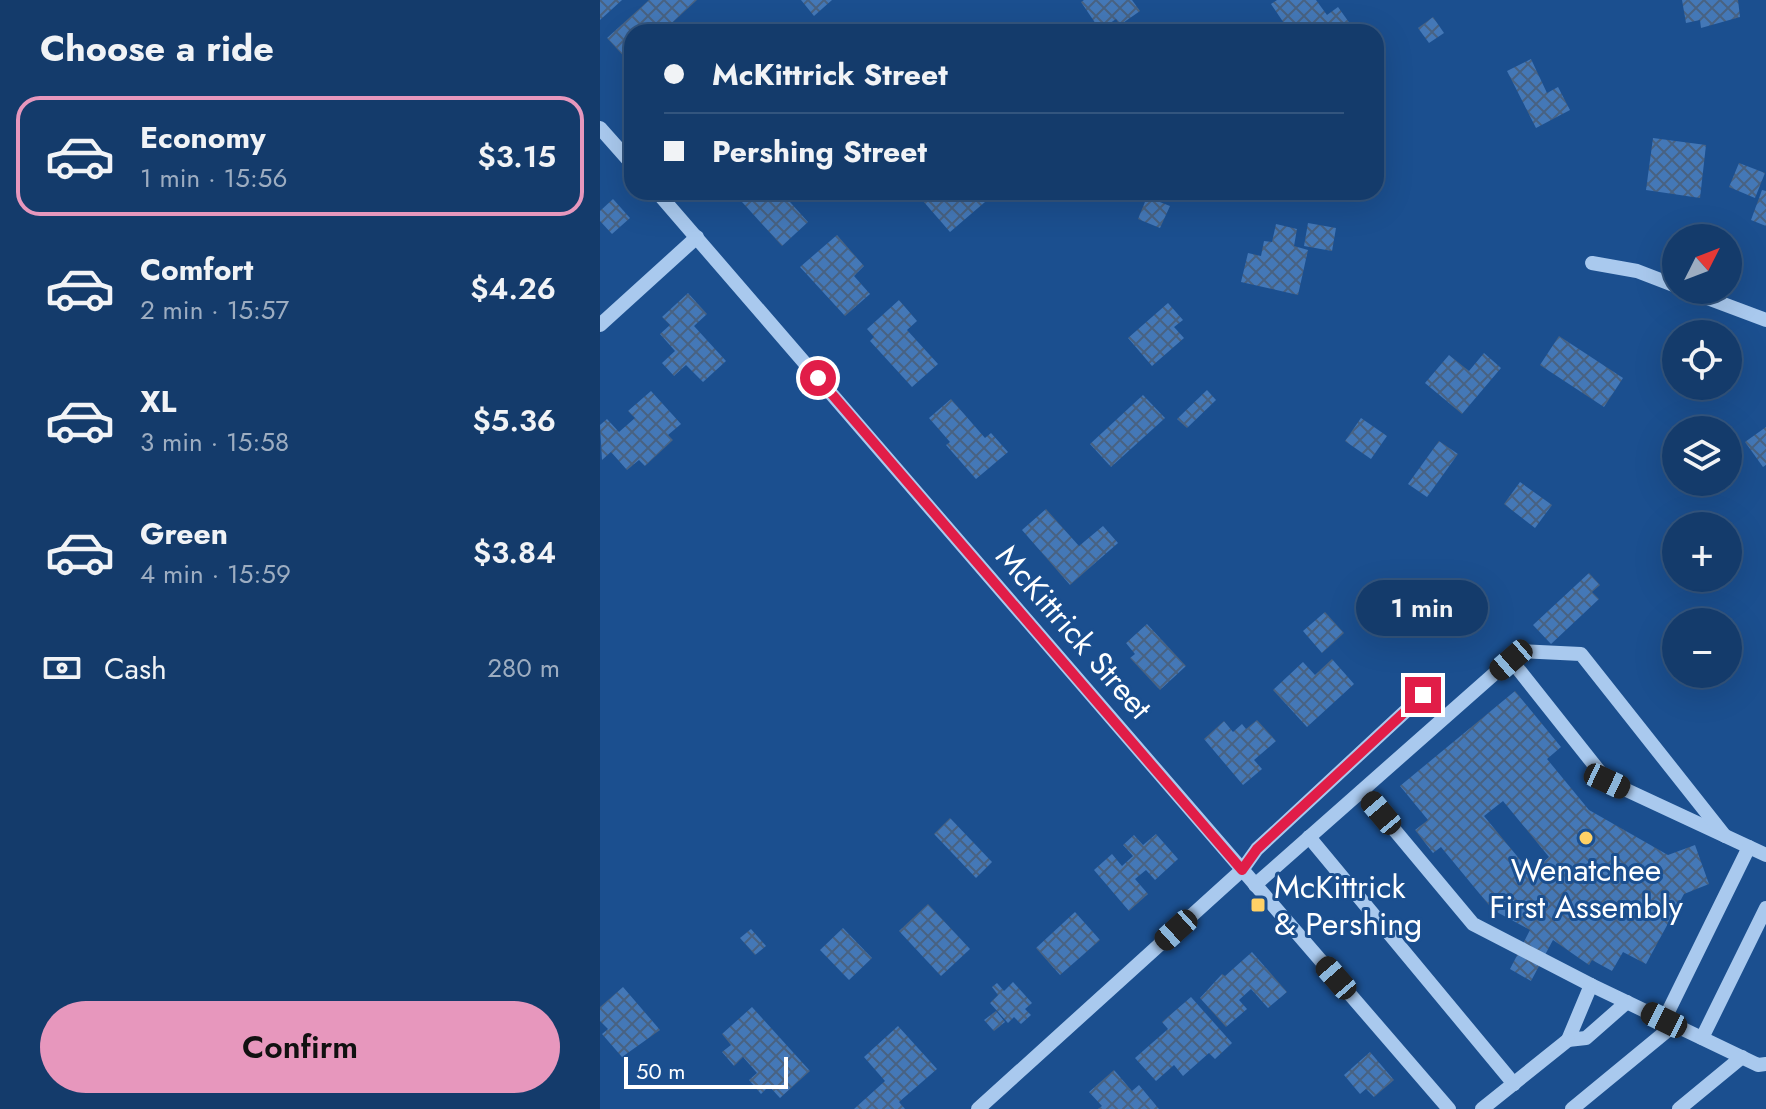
<!DOCTYPE html>
<meta charset="utf-8">
<style>
:root{--surface:#143b6b;--page:#214673;--text:#f1f3f6;--muted:#9dadc1;--line:#33557e;--accent:#e797bd}
body{margin:0;font-family:Jost,sans-serif;background:var(--page);color:var(--text);height:100vh;display:flex;flex-direction:column;font-size:30px;white-space:nowrap}
*{box-sizing:border-box;margin:0}
p{font-size:26px;color:var(--muted)}
.icon{flex:none;width:44px;height:44px;fill:none;stroke:currentColor;stroke-width:2;stroke-linecap:round;stroke-linejoin:round}
.map{position:relative;flex:1;overflow:hidden}
.drawer{display:flex;flex-direction:column;background:var(--surface);width:600px}
.drawer>*{flex:none}
.top-card{position:absolute;left:24px;top:24px;width:760px;height:176px;border-radius:24px;box-shadow:0 8px 32px #0002,0 0 0 2px var(--line);display:grid;align-content:center;height:176px;padding:0 40px;background:var(--surface)}
.needle{width:52px;rotate:48deg}
.buttons{position:absolute;left:1062px;top:224px;display:grid;gap:16px}
.buttons a{display:grid;place-items:center;width:80px;height:80px;border-radius:50%;background:var(--surface);box-shadow:0 8px 32px #0002,0 0 0 2px var(--line);font-size:40px}
.scale{position:absolute;left:24px;bottom:20px;width:164px;box-sizing:border-box;padding-left:8px;border:4px solid #fff;border-top:0;font-size:22px;line-height:28px;white-space:nowrap;color:#fff;-webkit-text-stroke:6px #1b4f8f;paint-order:stroke}
.end{position:absolute;width:36px;height:36px;margin:-18px;border:10px solid #e11d48;background:#fff;box-shadow:0 0 0 4px #fff}
.from{border-radius:50%}
.bubble{position:absolute;height:56px;border-radius:28px;background:var(--surface);box-shadow:0 8px 32px #0002,0 0 0 2px var(--line);font-size:26px;font-weight:600;line-height:56px;text-align:center}
.car{position:absolute;width:24px;height:48px;margin:-24px -12px;border-radius:10px;box-shadow:0 0 6px 2px #0007;background:linear-gradient(#222 24%,#8ab4d8 0 40%,#222 0 76%,#8ab4d8 0 86%,#222 0)}
.top-card b{display:flex;align-items:center;gap:28px;height:76px;font-size:30px}
.top-card b+b{border-top:2px solid var(--line)}
.top-card i{width:20px;height:20px;background:var(--text)}
ul{padding:0;list-style:none}
li{display:flex;align-items:center;gap:24px;height:120px;margin:0 16px 12px;padding:0 24px;border:4px solid transparent;border-radius:24px}
li div{flex:1}
li b{display:block;font-size:30px}
li em{font-style:normal;font-weight:600}
li.selected{border-color:var(--accent)}
li>.icon{width:72px;height:72px;stroke-width:1.5}
h2{padding:0 40px;font-size:36px;line-height:96px}
.pay{display:flex;align-items:center;gap:20px;height:88px;padding:0 40px;font-size:30px}
.pay p{margin-inline-start:auto}
.action{display:flex;gap:16px;margin-top:auto;padding:16px 40px}
.action a{flex:1;height:92px;border-radius:48px;background:var(--accent);color:#111;font-size:32px;font-weight:600;line-height:92px;text-align:center}
main{display:flex;flex:1;min-height:0}
.map>svg:first-child{display:block}
.building{fill:url(#building-cross-hatch);fill-rule:evenodd}
.lines{fill:none;stroke-linecap:round;stroke-linejoin:round}
.minor{stroke:#a9c9ee;stroke-width:14}
.route{stroke:#e11d48;stroke-width:10}
.poi-dot{fill:#ffd166;stroke:#1b4f8f;stroke-width:3}
.labels{text-anchor:middle;stroke-width:6;stroke-linejoin:round;paint-order:stroke}
.street-label{font-size:32px;fill:#fff;stroke:#1b4f8f}
.poi-label{font-size:32px;fill:#fff;stroke:#1b4f8f}
</style>
<main>
<section class="drawer">
<h2>Choose a ride</h2>
<ul>
<li class="selected"><svg class="icon" aria-label="car" viewBox="0 0 24 24"><path d="M5 17H2v-5l4-1 3-4h7l3 4 3 1v5h-3M9 17h6M6 11h13"/><circle cx="7" cy="17" r="2"/><circle cx="17" cy="17" r="2"/></svg><div><b>Economy</b><p>1 min · 15:56</p></div><em>$3.15</em></li>
<li><svg class="icon" aria-label="car" viewBox="0 0 24 24"><path d="M5 17H2v-5l4-1 3-4h7l3 4 3 1v5h-3M9 17h6M6 11h13"/><circle cx="7" cy="17" r="2"/><circle cx="17" cy="17" r="2"/></svg><div><b>Comfort</b><p>2 min · 15:57</p></div><em>$4.26</em></li>
<li><svg class="icon" aria-label="car" viewBox="0 0 24 24"><path d="M5 17H2v-5l4-1 3-4h7l3 4 3 1v5h-3M9 17h6M6 11h13"/><circle cx="7" cy="17" r="2"/><circle cx="17" cy="17" r="2"/></svg><div><b>XL</b><p>3 min · 15:58</p></div><em>$5.36</em></li>
<li><svg class="icon" aria-label="car" viewBox="0 0 24 24"><path d="M5 17H2v-5l4-1 3-4h7l3 4 3 1v5h-3M9 17h6M6 11h13"/><circle cx="7" cy="17" r="2"/><circle cx="17" cy="17" r="2"/></svg><div><b>Green</b><p>4 min · 15:59</p></div><em>$3.84</em></li>
</ul>
<div class="pay"><svg class="icon" aria-label="cash" viewBox="0 0 24 24"><path d="M3 7h18v10H3z"/><circle cx="12" cy="12" r="2"/></svg>Cash<p>280 m</p></div>
<div class="action"><a>Confirm</a></div>
</section>
<div class="map">
<svg width="1166" height="1109" viewBox="0 0 1166 1109">
<defs>
<pattern id="building-cross-hatch" width="8" height="8" patternUnits="userSpaceOnUse" patternTransform="scale(2)"><rect width="8" height="8" fill="#4478b7"/><path d="M0 0l8 8M0 8l8-8" fill="none" stroke="#486282"/></pattern>
</defs>
<rect width="100%" height="100%" fill="#1b4f8f"/>
<!-- building -->
<g class="building">
<polygon points="0,0 22,0 0,20"/>
<polygon points="49,0 97,0 62,32 32,32 29,62 7,38"/>
<polygon points="201,0 232,0 214,16"/>
<polygon points="484,0 532,0 540,11 520,25 516,19 500,30 481,2"/>
<polygon points="677,0 716,0 727,15 738,7 756,32 690,32 671,4"/>
<polygon points="1082,0 1138,0 1140,17 1101,28 1100,20 1086,23"/>
<polygon points="833,17 844,33 829,43 818,28"/>
<polygon points="931,59 947,93 958,87 970,110 936,128 907,71"/>
<polygon points="1053,138 1106,145 1100,198 1046,190"/>
<polygon points="1139,163 1165,173 1155,198 1129,187"/>
<polygon points="1162,190 1166,191 1166,226 1151,220"/>
<polygon points="133,192 181,192 208,222 182,246"/>
<polygon points="334,192 376,192 385,202 350,232 323,201"/>
<polygon points="547,197 570,206 560,228 538,219"/>
<polygon points="13,199 30,218 12,234 0,221 0,211"/>
<polygon points="708,223 736,228 732,251 704,246"/>
<polygon points="676,224 697,229 694,246 708,250 698,295 641,282 648,253 661,256 664,241 672,242"/>
<polygon points="237,235 264,266 254,276 270,294 245,316 200,267"/>
<polygon points="88,293 107,314 94,326 126,361 103,382 86,365 74,376 62,363 75,351 60,334 70,325 62,317"/>
<polygon points="299,300 317,321 307,330 338,364 312,387 270,341 274,337 267,329"/>
<polygon points="568,303 583,320 574,327 584,338 552,366 528,338"/>
<polygon points="959,336 1023,378 1004,407 940,365"/>
<polygon points="884,353 901,368 862,414 825,383 849,355 869,371"/>
<polygon points="607,390 616,400 587,428 577,419"/>
<polygon points="51,391 81,424 68,435 73,440 45,466 39,460 27,470 11,452 2,460 0,425 7,419 19,432 35,418 28,411"/>
<polygon points="543,395 565,418 511,467 490,444"/>
<polygon points="351,399 385,438 391,433 408,452 376,479 346,445 350,442 329,418"/>
<polygon points="761,418 787,436 771,459 745,441"/>
<polygon points="1166,427 1166,465 1163,467 1145,442"/>
<polygon points="839,441 858,454 827,497 808,484"/>
<polygon points="920,482 952,505 935,528 904,504"/>
<polygon points="446,509 479,546 503,526 518,543 470,585 422,530"/>
<polygon points="989,573 1000,585 992,592 999,599 951,644 933,625"/>
<polygon points="725,612 744,633 722,653 703,631"/>
<polygon points="547,624 586,666 560,690 530,658 535,654 526,643"/>
<polygon points="732,659 754,684 707,727 673,690 703,662 715,675"/>
<path d="M915,691l46,56 -14,12 42,51 79,45 27,-10 14,39 -25,10 -38,70 -23,-12 -11,19 -20,-11 -3,5 -36,-25 -22,41 -21,-12 20,-39 -37,-20 -52,-63 -8,6 -18,-23 13,-10 -28,-34zM903,801l46,56 -18,16 -47,-57z"/>
<polygon points="657,720 676,741 654,760 662,769 643,785 604,739 624,721 633,732 642,724 646,729"/>
<polygon points="350,818 392,862 376,878 334,834"/>
<polygon points="556,834 578,859 555,880 546,870 535,879 548,894 529,911 494,870 512,854 522,866 533,856 523,845 534,835 543,845"/>
<polygon points="328,904 370,949 341,976 299,931"/>
<polygon points="475,912 500,940 460,975 436,948"/>
<polygon points="243,928 272,958 249,980 220,950"/>
<polygon points="151,929 166,946 155,955 140,938"/>
<polygon points="652,952 687,992 668,1008 651,989 639,1000 647,1009 626,1027 600,998 622,974 625,976"/>
<polygon points="413,982 432,1003 425,1009 431,1015 421,1024 414,1017 408,1023 390,1003 398,995 392,987 397,983 404,991"/>
<polygon points="23,987 60,1030 22,1057 2,1034 8,1029 0,1021 0,1007"/>
<polygon points="591,997 632,1043 615,1059 609,1053 583,1076 574,1065 556,1081 535,1058 568,1029 562,1022"/>
<polygon points="152,1007 210,1071 180,1098 169,1086 161,1094 149,1080 157,1073 143,1057 134,1066 122,1052 131,1045 122,1034"/>
<polygon points="396,1011 405,1022 394,1031 384,1020"/>
<polygon points="298,1026 337,1069 299,1102 305,1109 254,1109 285,1081 264,1057"/>
<polygon points="770,1052 794,1080 774,1097 766,1089 760,1094 744,1075"/>
<polygon points="514,1070 532,1091 539,1085 559,1109 498,1109 502,1106 489,1092"/>
</g>
<g class="lines">
<!-- minor -->
<g class="minor">
<polyline points="0,128 32,164"/>
<polyline points="57,192 849,1109"/>
<polyline points="992,263 1037,271 1076,286"/>
<polyline points="1086,290 1166,320"/>
<polyline points="0,325 97,237"/>
<polyline points="911,660 1007,781 1166,855"/>
<polyline points="762,791 873,924 991,985 1158,1065 1166,1064"/>
<polyline points="709,837 914,1084"/>
<polyline points="655,885 920,651 981,654 1125,836"/>
<polyline points="991,985 968,1040 986,1038 1027,1002"/>
<polyline points="1064,1020 1149,847"/>
<polyline points="1102,1038 1166,908"/>
<polyline points="378,1109 642,870 657,849 823,695"/>
<polyline points="882,1109 968,1040"/>
<polyline points="972,1109 1074,1025"/>
<polyline points="1079,1109 1142,1057"/>
</g>
</g>
<g class="lines">
<!-- route -->
<polyline class="route" points="218,378 642,870 657,849 823,695"/>
</g>
<!-- markers -->
<g class="poi-dot">
<circle cx="986" cy="838" r="8"/>
<rect x="650" y="897" width="16" height="16" rx="4"/>
</g>
<g class="labels">
<!-- street labels -->
<g class="street-label">
<text transform="translate(474 632) rotate(49)" y="11">McKittrick Street</text>
</g>
<!-- poi labels -->
<g class="poi-label">
<text x="986" y="881">Wenatchee<tspan x="986" dy="37">First Assembly</tspan></text>
<text x="674" y="898" text-anchor="start">McKittrick<tspan x="674" dy="37">&amp; Pershing</tspan></text>
</g>
</g>
</svg>
<div class="buttons">
<a><svg class="needle" viewBox="-14 -14 28 28"><path d="M0-13l5 13h-10z" fill="#e53935"/><path d="M0 13l5-13h-10z" fill="#9dadc1"/></svg></a>
<a><svg class="icon" aria-label="locate" viewBox="0 0 24 24"><circle cx="12" cy="12" r="6"/><path d="M12 2v4M12 18v4M2 12h4M18 12h4"/></svg></a>
<a><svg class="icon" aria-label="layers" viewBox="0 0 24 24"><path d="M12 4l9 5-9 5-9-5zM3 14l9 5 9-5"/></svg></a>
<a>+</a>
<a>−</a>
</div>
<div class="scale">50 m</div>
<i class="end from" style="left:218px;top:378px"></i>
<i class="end" style="left:823px;top:695px"></i>
<div class="bubble" style="left:756px;top:580px;width:132px">1 min</div>
<i class="car" style="left:911px;top:660px;rotate:229deg"></i>
<i class="car" style="left:1007px;top:781px;rotate:115deg"></i>
<i class="car" style="left:781px;top:813px;rotate:320deg"></i>
<i class="car" style="left:576px;top:930px;rotate:228deg"></i>
<i class="car" style="left:736px;top:978px;rotate:319deg"></i>
<i class="car" style="left:1064px;top:1020px;rotate:296deg"></i>
<div class="top-card">
<b><i class="from"></i>McKittrick Street</b>
<b><i></i>Pershing Street</b>
</div>
</div>
</main>
